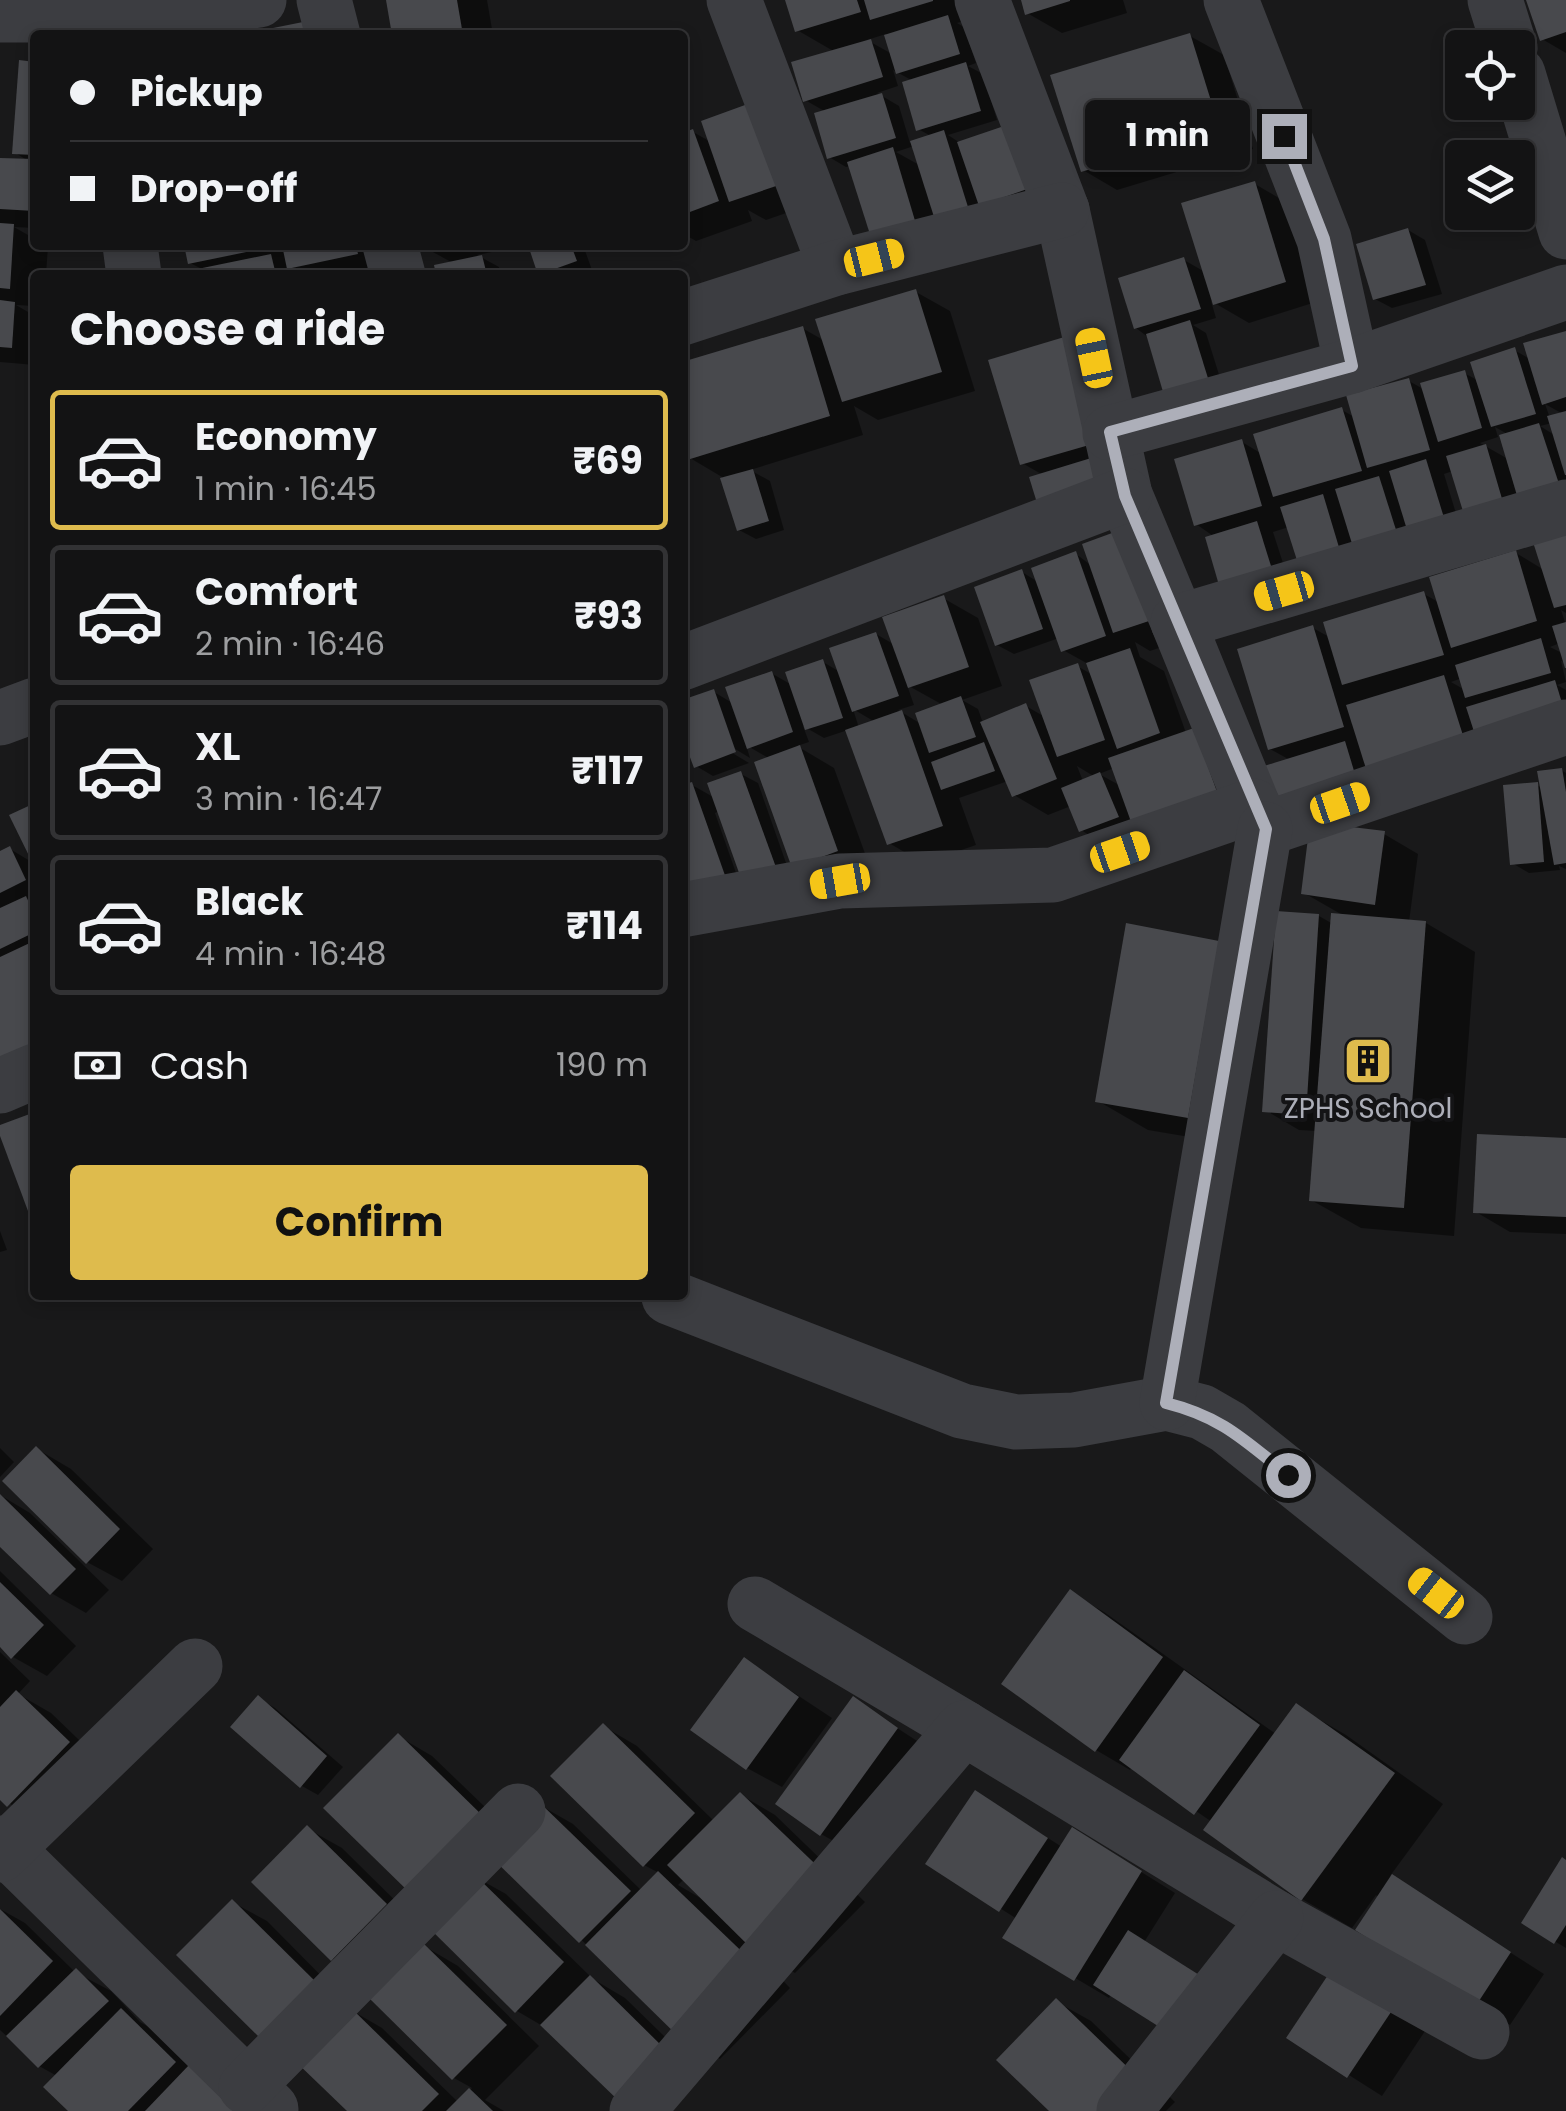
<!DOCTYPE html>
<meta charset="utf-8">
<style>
:root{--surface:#131314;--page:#1c1c1d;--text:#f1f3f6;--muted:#9d9ea0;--line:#323234;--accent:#debb4d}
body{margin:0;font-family:Poppins,sans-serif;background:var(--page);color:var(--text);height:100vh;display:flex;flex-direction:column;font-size:38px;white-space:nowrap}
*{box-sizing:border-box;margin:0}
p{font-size:32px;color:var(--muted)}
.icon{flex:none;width:55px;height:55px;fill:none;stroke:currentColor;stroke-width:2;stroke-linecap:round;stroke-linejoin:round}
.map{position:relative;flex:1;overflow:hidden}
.panel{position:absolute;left:30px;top:270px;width:658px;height:1030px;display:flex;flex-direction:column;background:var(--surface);border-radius:10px;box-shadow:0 5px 15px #0003,0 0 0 2px var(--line)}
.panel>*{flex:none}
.top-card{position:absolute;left:30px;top:30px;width:658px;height:220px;border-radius:10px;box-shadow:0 5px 15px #0003,0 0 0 2px var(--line);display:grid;align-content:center;height:220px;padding:0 40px;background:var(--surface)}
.controls{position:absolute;left:1445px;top:30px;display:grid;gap:20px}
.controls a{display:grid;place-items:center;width:90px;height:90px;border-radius:10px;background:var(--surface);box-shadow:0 5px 15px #0003,0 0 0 2px var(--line);font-size:50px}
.end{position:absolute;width:45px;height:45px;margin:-22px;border:12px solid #adafb9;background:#111;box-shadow:0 0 0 5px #111}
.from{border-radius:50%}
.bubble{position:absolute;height:70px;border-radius:10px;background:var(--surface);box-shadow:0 5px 15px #0003,0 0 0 2px var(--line);font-size:32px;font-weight:700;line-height:70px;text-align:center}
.car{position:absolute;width:30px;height:60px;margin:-30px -15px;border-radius:12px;box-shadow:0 0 8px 2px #0007;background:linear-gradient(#f5c518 24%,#345 0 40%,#f5c518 0 76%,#345 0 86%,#f5c518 0)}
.top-card b{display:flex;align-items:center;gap:35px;height:95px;font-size:38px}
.top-card b+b{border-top:2px solid var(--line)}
.top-card i{width:25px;height:25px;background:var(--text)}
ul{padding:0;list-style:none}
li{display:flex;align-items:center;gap:30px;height:140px;margin:0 20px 15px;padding:0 20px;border:5px solid var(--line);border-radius:10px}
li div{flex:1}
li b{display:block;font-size:38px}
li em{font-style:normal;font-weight:700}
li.current{border-color:var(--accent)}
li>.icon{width:90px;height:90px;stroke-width:1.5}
h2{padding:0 40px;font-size:45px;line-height:120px}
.pay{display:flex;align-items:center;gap:25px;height:110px;padding:0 40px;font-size:38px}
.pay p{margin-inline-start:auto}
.cta{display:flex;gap:20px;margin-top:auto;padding:20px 40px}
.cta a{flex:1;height:115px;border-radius:10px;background:var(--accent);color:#111;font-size:40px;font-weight:700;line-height:115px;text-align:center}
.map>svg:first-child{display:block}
.shadow{fill:#0007;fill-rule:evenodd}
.building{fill:#48494d}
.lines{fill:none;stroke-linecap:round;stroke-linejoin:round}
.street{stroke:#3c3d41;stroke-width:55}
.route{stroke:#adafb9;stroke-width:12}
.labels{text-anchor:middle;stroke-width:8;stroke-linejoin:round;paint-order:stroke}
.poi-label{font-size:28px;fill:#adafb9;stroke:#141416}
</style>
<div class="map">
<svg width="1566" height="2111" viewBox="0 0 1566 2111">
<rect width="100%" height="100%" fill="#19191a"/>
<!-- shadow -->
<g class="shadow">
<polygon points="389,0 487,0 493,35 395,35"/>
<path d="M788,0h188l5,16 -24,7 7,4 12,36 -8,3 15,8 14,46 -49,15 97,63 -93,55 -101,-87 -5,1 -17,-10 -3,-45 -21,-12 30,-48 -38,-22zM886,34l6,20 -25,-14zM893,70l20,11 5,48 13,7 -21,7 -11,-37 -22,-13 21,-7zM914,146l7,20 -25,-14z"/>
<polygon points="1023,0 1123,0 1127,13 1062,33 1027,13"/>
<polygon points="1529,0 1566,0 1566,53 1542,39"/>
<polygon points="1190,36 1224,55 1253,149 1117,190 1083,170"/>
<polygon points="35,64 35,228 14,227 35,239 35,245 48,246 46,275 35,275 35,306 16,305 35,316 35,365 0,362 0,161 30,162 14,152"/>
<polygon points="693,132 711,142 818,202 766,220 748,210 752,221 696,241 682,233 682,135"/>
<polygon points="1255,184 1289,204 1319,301 1249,323 1211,301 1216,318 1193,325 1206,333 1226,397 1136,328 1184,260 1205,272"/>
<polygon points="1408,230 1425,240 1442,294 1392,308 1375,299"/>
<polygon points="187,245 385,245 382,275 182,275 204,270 190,263"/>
<polygon points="430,245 522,245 522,246 477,255 499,267 500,275 438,275 453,263 431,251"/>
<polygon points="531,245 583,245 592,270 579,275 544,275"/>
<polygon points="916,292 950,311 975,391 878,420 854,406 863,435 750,470 770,481 784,530 756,539 739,530 722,477 690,458 802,328 825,341"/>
<path d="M1566,333v176l-45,9 -68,-47 -9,3 21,69 -87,31 -89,-47 -16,5 19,59 -96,-67 46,-82 20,12 80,-44 14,8 53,-37 16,9 39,-17 15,8 35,-31 16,9zM1545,404l18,10 -13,4zM1552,423l4,13 -16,-10zM1495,427l14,8 -1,24 -28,-16 18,-6z"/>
<polygon points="991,361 1136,460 1043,475 1022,463"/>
<path d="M1566,535v78l-5,-3 5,15v37l-5,-1 5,21 -9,3 9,5v45l-162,59 -114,-34 -20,-11 43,-121 18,10 93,-44 16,9 76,-50 28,17zM1560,643l4,11 -14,-7zM1462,678l3,12 -14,-8z"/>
<path d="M1076,554l112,84 -38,13 -15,-9 5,15 24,14 22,62 67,87 -156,20 -16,-10 -10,-24 -23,9 -34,-20 -6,-14 -49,17 17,47 -53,18 -34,-20 -41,-113 -24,8 -21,-12 6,16 -12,4 37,22 37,102 -43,16 -58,-127 -24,-14 4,13 -23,-14 -3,4 25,15 -36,13 -17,-10 18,-74 20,12 37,-31 21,12 31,-23 17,10 36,-38 19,11 48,-47 35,20 24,68 -40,14 16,9 5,14 43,-17 19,11 32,-51 16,9 -3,-10 -27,-15 -4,-12 -45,16 -17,-9 25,-73 16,10zM907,685l36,20 -22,19 -23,-14 16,-5zM853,709l22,13 -16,6zM1077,766l18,11 -12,4zM1114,768l7,18 -22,-12z"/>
<polygon points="1561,770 1566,773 1566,869 1559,866 1560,870 1529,873 1512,863 1537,785 1543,788"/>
<polygon points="741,774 758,783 792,880 761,892 720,811 715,813 742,890 682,909 682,788 692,785 715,798"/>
<polygon points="1384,834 1418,854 1409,922 1426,923 1475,952 1454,1236 1361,1228 1311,1200 1317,1131 1299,1130 1265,1110 1319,916 1333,924 1346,917 1304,893"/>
<polygon points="10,849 35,864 35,1081 0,1079 0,854"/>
<polygon points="1128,926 1237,1145 1148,1130 1098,1101"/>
<polygon points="1566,1141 1566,1234 1510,1232 1476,1212"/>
<polygon points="0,1231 7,1250 0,1252"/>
<polygon points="0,1448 14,1462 0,1477"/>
<polygon points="37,1449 71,1469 153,1549 122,1581 87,1562"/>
<polygon points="0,1495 30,1513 109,1590 86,1613 51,1593 0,1544"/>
<polygon points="0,1571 76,1646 47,1676 13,1657 0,1644"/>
<polygon points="1070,1593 1104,1612 1276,1734 1296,1706 1346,1735 1443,1804 1390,1876 1544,1974 1510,2025 1476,2005 1376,1895 1352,1928 1302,1899 1207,1829 1212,1822 1132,1767 1130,1770 1096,1750"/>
<polygon points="0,1652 30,1681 18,1694 51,1713 103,1763 42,1825 0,1797"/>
<polygon points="744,1660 832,1718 782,1787 747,1768"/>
<polygon points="258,1698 275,1708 343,1767 318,1795 302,1786"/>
<polygon points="854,1700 931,1750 855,1853 821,1834"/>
<path d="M603,1726l34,20 77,75 27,-26 34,20 90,87 -70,71 -43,-24 38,39 -70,71 -34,-19 -188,-180 -19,19 27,15 87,85 32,19 77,75 -156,-45 -29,-17 -119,-275 34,20 79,76 27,-28 35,20 69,67 17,-18 -15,-8zM684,1879l18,20 -24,-14z"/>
<polygon points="1009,1813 1062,1847 1106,1850 1175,1893 1109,1998 1006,1937 1017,1919 929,1863"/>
<polygon points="308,1829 342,1848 420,1925 367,1979 333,1959"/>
<polygon points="1566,1863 1566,1948 1524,1923"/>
<polygon points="232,1902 267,1921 353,2008 351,2010 382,2028 458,2102 472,2088 454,2078 424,1946 458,1966 539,2046 485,2100 504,2111 351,2111"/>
<polygon points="0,1909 25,1923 75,1972 111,1991 140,2022 156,2031 250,2111 72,2111 57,2076 39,2066 0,2030"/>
<polygon points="1337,1966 1429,2025 1382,2096 1289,2037"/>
<polygon points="1057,2002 1091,2021 1175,2102 1166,2111 1052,2111"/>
</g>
<!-- building -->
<g class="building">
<polygon points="386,0 457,0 463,35 392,35"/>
<polygon points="785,0 857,0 861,12 795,32"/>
<polygon points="864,0 933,0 933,1 870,20"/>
<polygon points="1021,0 1070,0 1070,1 1025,15"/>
<polygon points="1526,0 1566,0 1566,32 1540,41"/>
<polygon points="948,15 960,54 896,74 884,35"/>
<polygon points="303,22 306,35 259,35 258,31"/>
<polygon points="1190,33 1220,130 1081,172 1050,75"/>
<polygon points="871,39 883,77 803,102 791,62"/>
<polygon points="19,60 35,62 35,155 12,154"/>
<polygon points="966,62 981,111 916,131 902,82"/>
<polygon points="882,93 896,138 827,159 814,113"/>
<polygon points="756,101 785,183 729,202 701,121"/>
<polygon points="1007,125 1030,188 979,206 957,142"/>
<polygon points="693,129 719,201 682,215 682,133"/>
<polygon points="944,130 968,207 934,217 910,141"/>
<polygon points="893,147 919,234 874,247 847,162"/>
<polygon points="0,158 35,159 34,211 0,209"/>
<polygon points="1255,181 1286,282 1213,305 1181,203"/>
<polygon points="0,223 14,224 10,289 0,288"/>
<polygon points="1408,228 1426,285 1373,300 1356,244"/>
<polygon points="184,245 270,245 271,247 188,264"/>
<polygon points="282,245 356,245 358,254 287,269"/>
<polygon points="528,245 571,245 577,261 538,275"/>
<polygon points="271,254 276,275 178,275 178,273"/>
<polygon points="482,255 487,275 436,275 434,265"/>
<polygon points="1184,257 1201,309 1134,329 1118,278"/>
<polygon points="916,289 942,372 842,402 815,319"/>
<polygon points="0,300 15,302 12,348 0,347"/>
<polygon points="1190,320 1211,388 1166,402 1146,334"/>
<polygon points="803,326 830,416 687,460 682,444 682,362"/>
<polygon points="1566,331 1566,397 1542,405 1523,343"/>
<polygon points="1071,335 1103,441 1020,465 988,360"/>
<polygon points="1515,347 1536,414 1491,427 1470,362"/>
<polygon points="1465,370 1482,428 1438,442 1420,383"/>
<polygon points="1409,378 1430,450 1367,468 1346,395"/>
<polygon points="1342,407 1362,471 1273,497 1253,434"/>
<polygon points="1566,411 1566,475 1565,475 1547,416"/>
<polygon points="1539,423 1563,496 1521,509 1499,435"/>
<polygon points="1242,439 1262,506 1194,526 1174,459"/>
<polygon points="1486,444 1505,509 1466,521 1446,456"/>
<polygon points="1101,455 1114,498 1042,519 1029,477"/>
<polygon points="1426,459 1449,534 1412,546 1389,471"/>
<polygon points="753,469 769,521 737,531 720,478"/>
<polygon points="1379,476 1403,552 1359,566 1335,489"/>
<polygon points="1323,494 1344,564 1302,576 1280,507"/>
<polygon points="1257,521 1276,582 1223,599 1205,537"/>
<polygon points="1123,529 1155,619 1113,633 1082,544"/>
<polygon points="1566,532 1566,605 1554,608 1533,542"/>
<polygon points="1516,550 1537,621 1451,648 1429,577"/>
<polygon points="1076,551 1106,636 1061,652 1031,568"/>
<polygon points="1022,569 1043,629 995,646 974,587"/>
<polygon points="1424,591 1444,655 1342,685 1323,622"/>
<polygon points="944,595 969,667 908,688 882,617"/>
<polygon points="1566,622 1566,668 1565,668 1552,626"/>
<polygon points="1313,625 1344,727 1268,750 1237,649"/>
<polygon points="876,632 899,696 852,712 829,648"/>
<polygon points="1541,638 1551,673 1465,698 1455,665"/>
<polygon points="1130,648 1160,733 1117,749 1086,663"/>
<polygon points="823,659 843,718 805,730 785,672"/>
<polygon points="1078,663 1105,740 1057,757 1029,680"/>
<polygon points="772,671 793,732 747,749 725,687"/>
<polygon points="1444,675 1466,745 1368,775 1346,705"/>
<polygon points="1555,680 1566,716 1479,747 1466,707"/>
<polygon points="714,689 736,752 694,768 682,736 682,700"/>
<polygon points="961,696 976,737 929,753 915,713"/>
<polygon points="1026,703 1057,779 1012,797 980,722"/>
<polygon points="902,710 943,826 887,845 845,730"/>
<polygon points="1194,728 1220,800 1134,830 1108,758"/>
<polygon points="1345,741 1358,784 1277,808 1264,766"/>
<polygon points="984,742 995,771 941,790 931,762"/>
<polygon points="800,745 838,851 792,868 754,762"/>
<polygon points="1562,768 1566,792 1566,863 1554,865 1537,771"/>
<polygon points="741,771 777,870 743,884 707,783"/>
<polygon points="1100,772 1119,817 1079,832 1061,788"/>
<polygon points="692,782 727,881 691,893 682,868 682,785"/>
<polygon points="1538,782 1544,862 1510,865 1503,785"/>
<polygon points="35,803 35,868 9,815"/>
<polygon points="1310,822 1385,831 1375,905 1301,894"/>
<polygon points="10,846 26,880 0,893 0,851"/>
<polygon points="26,896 35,916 35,932 0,949 0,908"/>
<polygon points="1276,911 1319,914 1306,1115 1262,1112"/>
<polygon points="1331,913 1426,921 1404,1208 1309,1201"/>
<polygon points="1126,923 1219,941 1188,1118 1095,1102"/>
<polygon points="34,941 35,1046 0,1063 0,957"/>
<polygon points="35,1112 35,1218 31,1219 0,1136 0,1125"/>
<polygon points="1477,1134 1566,1138 1566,1217 1473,1213"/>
<polygon points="36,1446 120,1529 86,1564 2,1481"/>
<polygon points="0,1494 76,1569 50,1595 0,1547"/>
<polygon points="0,1582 44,1625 11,1659 0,1647"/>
<polygon points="1070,1589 1163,1657 1095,1752 1001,1684"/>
<polygon points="744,1657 799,1697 746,1770 690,1730"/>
<polygon points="1184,1670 1260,1725 1194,1815 1119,1760"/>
<polygon points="16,1690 70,1742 7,1807 0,1800 0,1707"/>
<polygon points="258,1695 327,1756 300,1788 230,1727"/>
<polygon points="853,1696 898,1728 820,1836 775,1804"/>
<polygon points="1296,1703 1395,1773 1301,1901 1203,1830"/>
<polygon points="603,1723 695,1813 643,1867 550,1776"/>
<polygon points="398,1733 486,1819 411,1894 323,1808"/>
<polygon points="975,1790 1048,1838 999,1912 925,1864"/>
<polygon points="740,1792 833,1881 759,1956 667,1865"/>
<polygon points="538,1801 631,1891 579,1943 487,1853"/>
<polygon points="307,1825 387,1904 331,1961 251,1882"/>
<polygon points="1072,1827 1142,1871 1074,1981 1002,1938"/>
<polygon points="1562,1857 1566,1860 1566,1925 1554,1944 1521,1923"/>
<polygon points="471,1871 564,1962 515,2013 422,1921"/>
<polygon points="658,1871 758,1967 684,2042 585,1945"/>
<polygon points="1392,1874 1511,1952 1475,2007 1355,1930"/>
<polygon points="232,1899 321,1987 265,2043 176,1955"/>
<polygon points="0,1909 53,1961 0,2016"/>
<polygon points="1128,1930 1204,1978 1169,2033 1093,1985"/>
<polygon points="423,1943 507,2025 452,2080 369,1998"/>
<polygon points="1336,1963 1397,2003 1347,2078 1286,2038"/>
<polygon points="76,1968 109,2001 38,2068 6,2036"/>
<polygon points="590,1975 669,2053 620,2102 540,2025"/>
<polygon points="1056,1998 1142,2081 1112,2111 1049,2111 996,2060"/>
<polygon points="348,2005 439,2094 422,2111 347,2111 294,2060"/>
<polygon points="121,2008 176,2062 128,2111 68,2111 43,2087"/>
<polygon points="190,2064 239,2111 145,2111"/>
<polygon points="469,2088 493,2111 446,2111"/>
</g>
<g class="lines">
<!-- street -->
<g class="street">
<polyline points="324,0 333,35"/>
<polyline points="734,0 836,268"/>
<polyline points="982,0 1062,210 1125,495 1178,622"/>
<polyline points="1231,0 1324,239 1352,366"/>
<polyline points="1495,0 1510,48"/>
<polyline points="0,15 154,15 259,0"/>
<polyline points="1518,74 1566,232"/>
<polyline points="130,245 134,275"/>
<polyline points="390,245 398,275"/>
<polyline points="682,318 836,268 1062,210"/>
<polyline points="1110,433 1352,366 1566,292"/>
<polyline points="682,663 1125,495"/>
<polyline points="0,718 35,705"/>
<polyline points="1253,806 1178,622 1566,507"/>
<polyline points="682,910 840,881 1053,875 1253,806 1265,829 1566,727"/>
<polyline points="0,1086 35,1071"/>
<polyline points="669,1297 962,1411 1016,1422 1074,1420 1167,1403 1202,1412 1228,1427 1465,1617"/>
<polyline points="1167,1403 1265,829"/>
<polyline points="755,1604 964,1728"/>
<polyline points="0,1843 271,2109"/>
<polyline points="0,1855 195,1666"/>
<polyline points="246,2087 518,1811"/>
<polyline points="637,2111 964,1728 1276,1918 1482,2032"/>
<polyline points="1124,2111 1276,1918"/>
</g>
</g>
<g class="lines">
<!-- route -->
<path class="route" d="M1284,136l40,103 28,127 -242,66 15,64 141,333 -100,574c56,14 78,37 122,72"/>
</g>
<!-- icons -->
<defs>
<g id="building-square" transform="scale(2.5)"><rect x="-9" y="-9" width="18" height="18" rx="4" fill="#debb4d" stroke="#141416"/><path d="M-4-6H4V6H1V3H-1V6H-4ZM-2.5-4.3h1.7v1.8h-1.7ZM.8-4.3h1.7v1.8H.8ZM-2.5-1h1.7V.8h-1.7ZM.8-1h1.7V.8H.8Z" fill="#111"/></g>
</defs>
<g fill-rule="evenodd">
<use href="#building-square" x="1368" y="1061"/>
</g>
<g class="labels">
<!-- poi labels -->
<g class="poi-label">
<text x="1368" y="1118">ZPHS School</text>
</g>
</g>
</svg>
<div class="controls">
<a><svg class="icon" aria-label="locate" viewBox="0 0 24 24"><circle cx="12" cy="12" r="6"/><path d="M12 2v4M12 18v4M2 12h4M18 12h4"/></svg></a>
<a><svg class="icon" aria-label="layers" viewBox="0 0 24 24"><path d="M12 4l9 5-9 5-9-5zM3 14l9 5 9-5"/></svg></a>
</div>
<i class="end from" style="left:1288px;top:1475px"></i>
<i class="end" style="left:1284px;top:136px"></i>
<div class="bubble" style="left:1085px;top:100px;width:165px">1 min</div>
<i class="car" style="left:874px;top:258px;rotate:76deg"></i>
<i class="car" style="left:1094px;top:358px;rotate:348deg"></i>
<i class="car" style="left:1284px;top:591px;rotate:254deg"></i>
<i class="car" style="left:1340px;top:803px;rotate:71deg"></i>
<i class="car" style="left:1120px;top:852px;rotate:71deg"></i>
<i class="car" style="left:840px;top:881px;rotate:260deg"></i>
<i class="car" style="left:1436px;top:1593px;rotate:308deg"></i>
<div class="top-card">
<b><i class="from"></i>Pickup</b>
<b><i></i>Drop-off</b>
</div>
<section class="panel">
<h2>Choose a ride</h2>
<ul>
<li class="current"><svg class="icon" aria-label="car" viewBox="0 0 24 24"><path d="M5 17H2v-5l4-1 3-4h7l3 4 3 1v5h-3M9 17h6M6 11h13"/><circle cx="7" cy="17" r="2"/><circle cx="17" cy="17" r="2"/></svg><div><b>Economy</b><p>1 min · 16:45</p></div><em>₹69</em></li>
<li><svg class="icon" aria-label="car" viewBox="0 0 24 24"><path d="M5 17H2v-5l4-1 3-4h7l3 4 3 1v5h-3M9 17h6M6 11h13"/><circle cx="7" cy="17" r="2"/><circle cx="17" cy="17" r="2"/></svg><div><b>Comfort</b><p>2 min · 16:46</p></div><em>₹93</em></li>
<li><svg class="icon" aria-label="car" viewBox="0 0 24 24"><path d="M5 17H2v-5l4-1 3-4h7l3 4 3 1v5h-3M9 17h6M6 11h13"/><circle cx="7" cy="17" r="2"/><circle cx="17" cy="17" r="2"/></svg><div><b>XL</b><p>3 min · 16:47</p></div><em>₹117</em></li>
<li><svg class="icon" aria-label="car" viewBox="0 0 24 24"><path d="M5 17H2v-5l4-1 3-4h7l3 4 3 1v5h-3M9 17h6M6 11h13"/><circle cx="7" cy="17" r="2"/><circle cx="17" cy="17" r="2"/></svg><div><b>Black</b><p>4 min · 16:48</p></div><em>₹114</em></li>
</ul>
<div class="pay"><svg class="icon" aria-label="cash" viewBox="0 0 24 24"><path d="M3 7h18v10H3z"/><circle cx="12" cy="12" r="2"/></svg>Cash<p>190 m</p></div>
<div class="cta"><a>Confirm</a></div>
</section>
</div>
